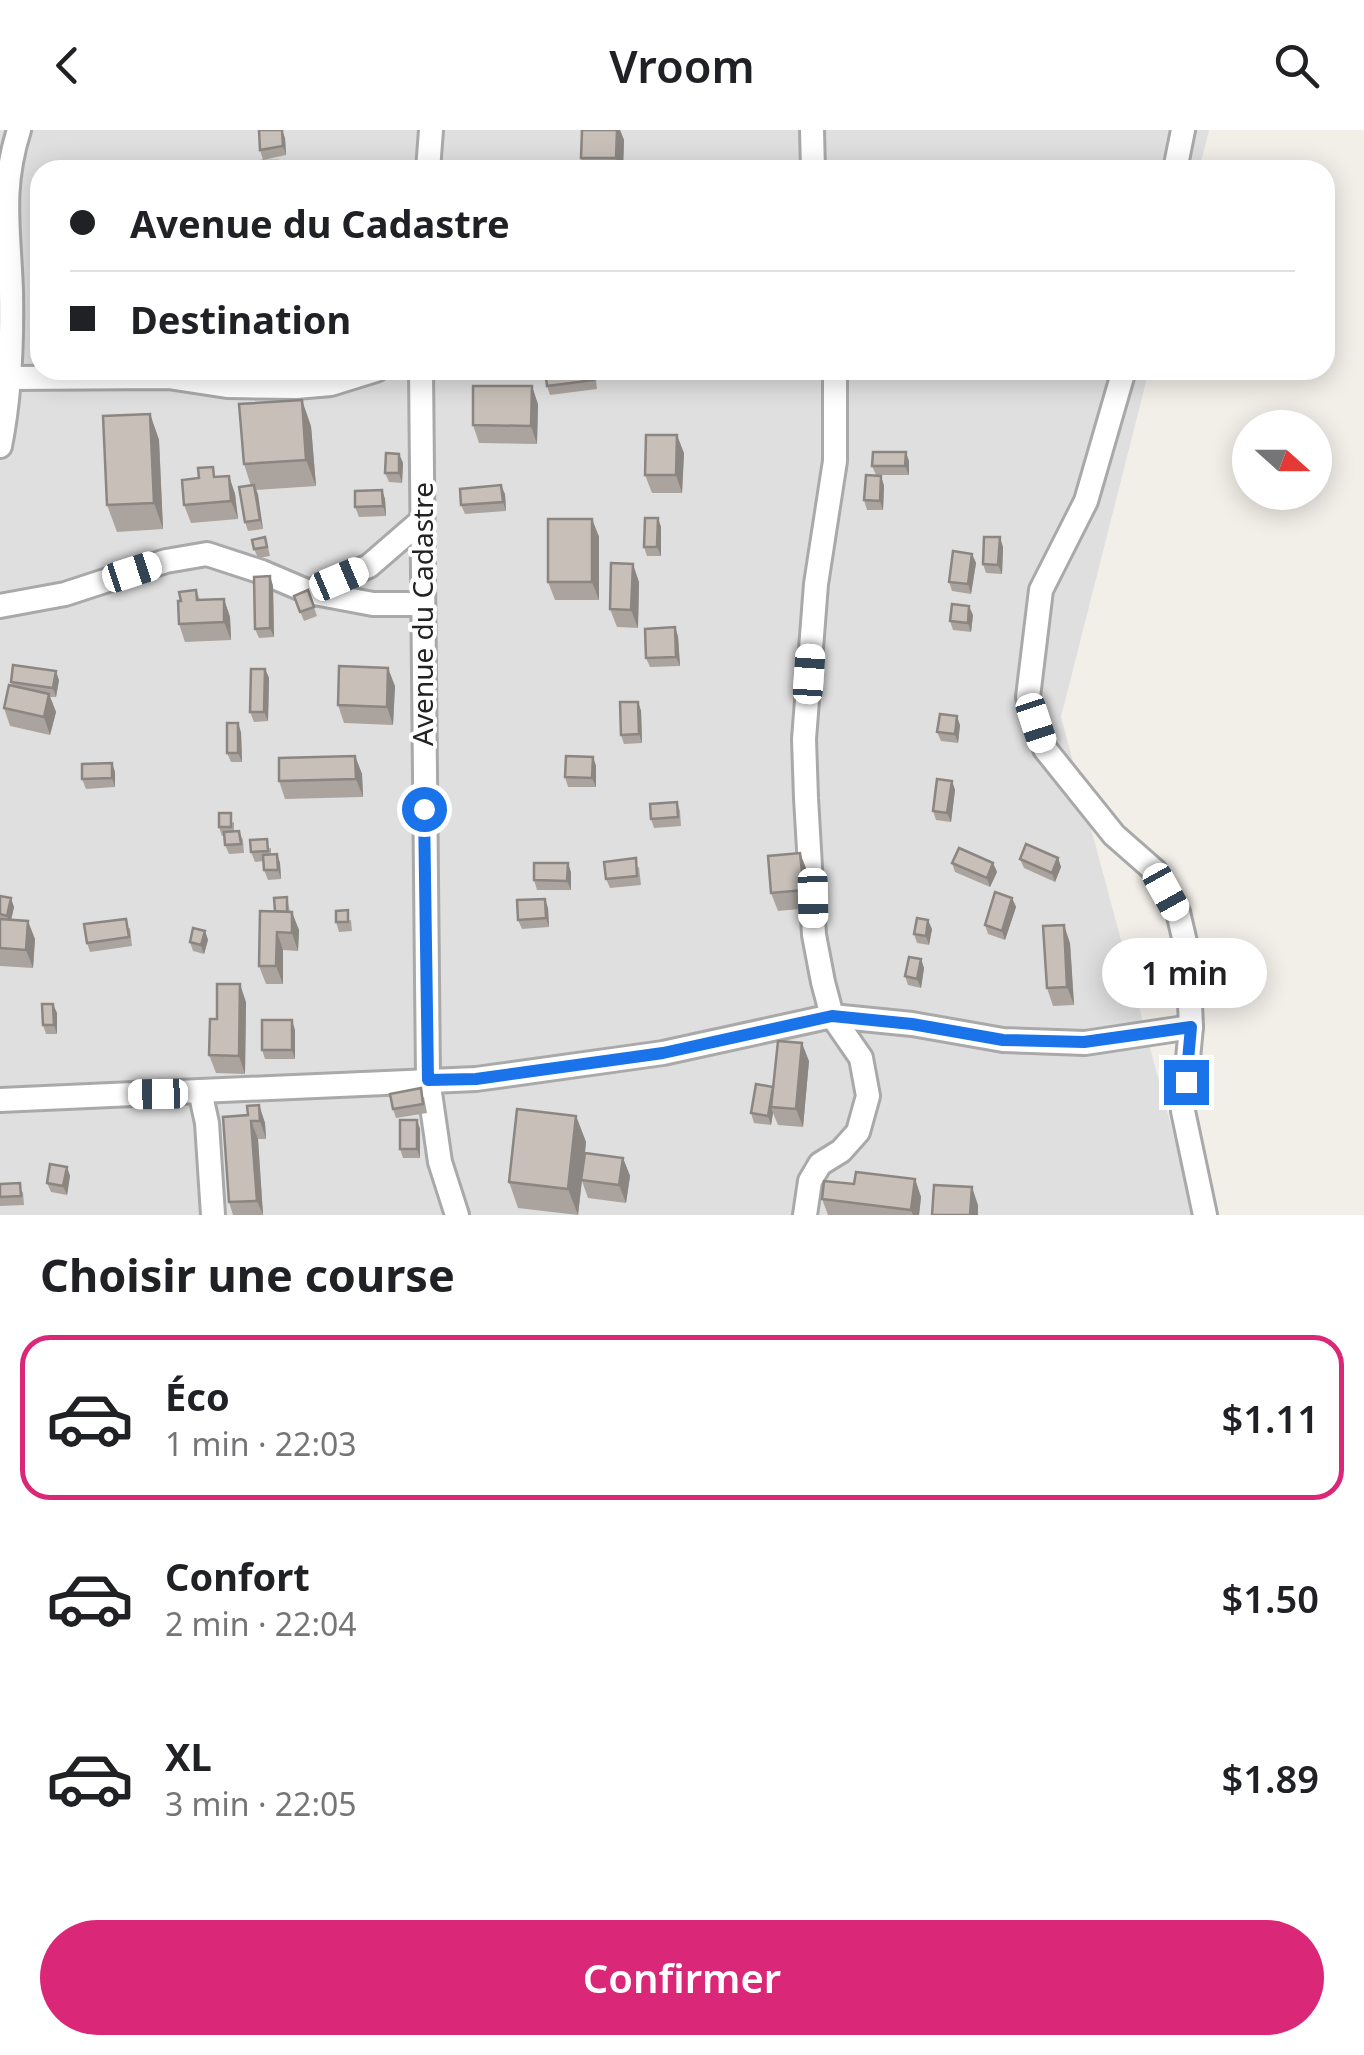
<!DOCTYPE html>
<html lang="fr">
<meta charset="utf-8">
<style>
:root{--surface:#fff;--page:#f2f2f2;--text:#202124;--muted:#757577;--line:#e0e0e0;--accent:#db2777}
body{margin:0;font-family:"Noto Sans",sans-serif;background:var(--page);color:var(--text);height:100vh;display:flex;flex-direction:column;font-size:38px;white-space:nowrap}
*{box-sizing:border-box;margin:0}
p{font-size:32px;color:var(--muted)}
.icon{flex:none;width:55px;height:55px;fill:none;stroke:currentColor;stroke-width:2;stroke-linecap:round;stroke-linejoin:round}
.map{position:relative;height:1085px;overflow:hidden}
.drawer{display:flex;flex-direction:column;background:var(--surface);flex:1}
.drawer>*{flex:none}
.top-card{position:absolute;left:30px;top:30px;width:1305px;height:220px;border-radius:30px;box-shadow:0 5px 25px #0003;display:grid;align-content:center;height:220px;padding:0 40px;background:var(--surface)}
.needle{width:65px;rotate:111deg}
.tools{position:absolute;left:1232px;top:280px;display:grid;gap:20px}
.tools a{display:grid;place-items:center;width:100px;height:100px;border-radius:50%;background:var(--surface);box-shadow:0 5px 25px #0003;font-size:50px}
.end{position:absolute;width:45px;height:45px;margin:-22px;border:12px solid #1a73e8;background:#fff;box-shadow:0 0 0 5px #fff}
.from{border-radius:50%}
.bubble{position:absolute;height:70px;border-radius:35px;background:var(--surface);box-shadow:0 5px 25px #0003;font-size:32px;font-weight:600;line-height:70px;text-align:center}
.car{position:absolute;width:30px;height:60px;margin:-30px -15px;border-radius:12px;box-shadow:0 0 8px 2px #0007;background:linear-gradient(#fff 24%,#345 0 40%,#fff 0 76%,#345 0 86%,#fff 0)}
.top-card b{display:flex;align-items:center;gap:35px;height:95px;font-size:38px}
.top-card b+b{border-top:2px solid var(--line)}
.top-card i{width:25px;height:25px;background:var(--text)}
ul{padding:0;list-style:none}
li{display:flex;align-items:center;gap:30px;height:165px;margin:0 20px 15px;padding:0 20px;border:5px solid transparent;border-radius:30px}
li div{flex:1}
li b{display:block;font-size:38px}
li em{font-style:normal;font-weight:600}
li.active{border-color:var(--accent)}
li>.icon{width:90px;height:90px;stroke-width:1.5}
h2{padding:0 40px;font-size:45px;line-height:120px}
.primary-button{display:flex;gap:20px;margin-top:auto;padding:20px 40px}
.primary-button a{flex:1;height:115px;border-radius:60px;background:var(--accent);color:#fff;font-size:40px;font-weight:600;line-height:115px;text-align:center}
header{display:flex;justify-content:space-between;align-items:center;height:130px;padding:0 40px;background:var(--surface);font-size:45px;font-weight:600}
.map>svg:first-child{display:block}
.residential{fill:#e0dfdf}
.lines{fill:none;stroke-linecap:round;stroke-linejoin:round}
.minor-casing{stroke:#a9a9a9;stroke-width:28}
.minor{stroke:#fff;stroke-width:22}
.wall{fill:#aba49e}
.shaded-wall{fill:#8b8681}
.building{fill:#c7bfb8;stroke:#8b8681;stroke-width:2.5}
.route{stroke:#1a73e8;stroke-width:12}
.labels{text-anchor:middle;stroke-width:8;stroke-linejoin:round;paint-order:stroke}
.street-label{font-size:28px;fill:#222;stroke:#fff}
</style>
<header><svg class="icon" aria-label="back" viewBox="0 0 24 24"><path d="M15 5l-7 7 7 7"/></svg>Vroom<svg class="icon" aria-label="search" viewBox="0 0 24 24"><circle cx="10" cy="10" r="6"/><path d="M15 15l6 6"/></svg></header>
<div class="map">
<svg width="1364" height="1085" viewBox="0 0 1364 1085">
<rect width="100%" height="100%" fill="#f2efe9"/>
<!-- residential -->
<polygon class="residential" points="0,0 1209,0 1199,40 40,40 40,240 1149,240 1061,587 1195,1085 0,1085"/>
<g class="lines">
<!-- minor casing -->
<g class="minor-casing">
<g id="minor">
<polyline points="812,0 813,40"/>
<polyline points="428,40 431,0"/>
<polyline points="1175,40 1183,0"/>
<polyline points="421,240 428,949 440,1032 457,1085"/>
<polyline points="1124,240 1086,371 1041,460 1028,567 1045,619 1114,705 1155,741 1178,782 1188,825 1191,897 1183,981 1205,1085"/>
<polyline points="8,248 168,247 227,256 296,257 331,254 376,240"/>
<path d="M0,316c10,-50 12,-104 11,-155 -2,-61 -11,-101 8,-161"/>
<polyline points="309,462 369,436 421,391"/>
<polyline points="0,476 65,464 166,431 207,424 262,442 309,462 373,474 423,474"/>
<polyline points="200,961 476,949 663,923 832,886 912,894 1003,910 1085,913 1191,897"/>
<polyline points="0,970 200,961 207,993 213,1085"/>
<polyline points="805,1085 810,1051 820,1034 841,1021 858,1002 868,966 861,928 832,886 823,852 814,805 806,668 804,609 816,454 835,331 835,240"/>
</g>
</g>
<!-- minor -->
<use href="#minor" class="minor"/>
</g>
<!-- wall -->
<g class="wall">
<polygon points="582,0 620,0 624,10 623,40 585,40 581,28"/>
<polygon points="285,8 286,25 263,30 260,20"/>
<polygon points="595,240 597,259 550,265 547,256"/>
<polygon points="538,274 537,314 479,313 473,295"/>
<polygon points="150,284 159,310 163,399 117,402 107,375"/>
<polygon points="311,296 316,356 256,360 263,399 248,401 245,392 251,356 244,334"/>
<polygon points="684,323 682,363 652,363 645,345"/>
<polygon points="399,324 403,333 402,353 389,352 385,343"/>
<polygon points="909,331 909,345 876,345 872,336"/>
<polygon points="229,346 235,364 238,389 191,393 184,375 217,347"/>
<polygon points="881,346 884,356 883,380 867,380 864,370"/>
<polygon points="382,360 385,369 386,386 359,387 355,377"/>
<polygon points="505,364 506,381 465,384 461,375"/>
<polygon points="658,388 661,397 661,426 647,426 644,417"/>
<polygon points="592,389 599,407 599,470 555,470 548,452"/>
<polygon points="268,417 270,426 258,428 254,419"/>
<polygon points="1003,417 1002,444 986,443 983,434"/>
<polygon points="972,424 976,433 971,464 952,461 949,452"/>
<polygon points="270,446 273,456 274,507 259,508 255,499"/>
<polygon points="639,452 638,498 617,497 610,479"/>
<polygon points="196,460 200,470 224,469 230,487 231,510 185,512 179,494 181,471"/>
<polygon points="308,460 317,486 304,491 294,466"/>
<polygon points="973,485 971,502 953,500 950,491"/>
<polygon points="678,506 680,536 650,537 646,528"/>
<polygon points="265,539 269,548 268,591 254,592 250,582"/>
<polygon points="59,550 56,567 50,567 56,582 50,605 10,596 4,578 12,555 11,552"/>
<polygon points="395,556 393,595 344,593 338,575"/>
<polygon points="638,572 641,581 642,613 624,614 621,605"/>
<polygon points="960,595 958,613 941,611 937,602"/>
<polygon points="241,602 242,632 231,632 227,623"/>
<polygon points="355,626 362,644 363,667 285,669 279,651"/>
<polygon points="593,627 596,636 596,657 568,657 565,647"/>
<polygon points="112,633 115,642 115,657 86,659 82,649"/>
<polygon points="952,651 955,660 951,692 936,690 933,681"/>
<polygon points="677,672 680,681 681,696 654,698 651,689"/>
<polygon points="234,692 234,701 239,701 243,710 244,723 229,724 225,715 225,706 222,706 219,697"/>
<polygon points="271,718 271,724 277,724 280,733 281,749 268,750 264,740 264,731 255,732 251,722"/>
<polygon points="800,723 807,741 810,778 778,781 771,763"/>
<polygon points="1058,728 1061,737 1055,752 1024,738 1020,729"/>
<polygon points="952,733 993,733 997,742 990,757 955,742"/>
<polygon points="639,737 641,755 610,758 606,749"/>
<polygon points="571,742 571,760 537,760 534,750"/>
<polygon points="0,766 14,777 11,790 35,809 33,838 0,836"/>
<polygon points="287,767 290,782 299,800 298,821 283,820 283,854 266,854 259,836 275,782"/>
<polygon points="1012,768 1016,777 1005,810 988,804 985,795"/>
<polygon points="548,778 549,797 522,799 518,790"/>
<polygon points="351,790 352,801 339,802 336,792"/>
<polygon points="130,798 132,816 90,822 87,813"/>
<polygon points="932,799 929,815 917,813 914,804"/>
<polygon points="205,801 208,810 204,824 193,821 190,812"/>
<polygon points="1070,813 1074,875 1053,876 1047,858"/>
<polygon points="921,829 924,838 921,858 908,855 905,846"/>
<polygon points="246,872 245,944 216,943 209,925 217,889"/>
<polygon points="57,883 57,904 46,904 43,895"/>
<polygon points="295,900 295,929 265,929 262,920"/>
<polygon points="809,931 803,997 778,995 773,983 771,995 754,993 751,983 773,957"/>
<polygon points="424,967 427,983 396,988 393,979"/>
<polygon points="259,975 265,993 266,1009 258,1009 263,1085 233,1085 229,1072 248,985"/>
<polygon points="576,986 586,1012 584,1033 623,1028 630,1046 626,1073 588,1068 582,1051 578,1085 518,1078 509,1052"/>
<polygon points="417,990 420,999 420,1028 403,1028 400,1019"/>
<polygon points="67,1037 70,1046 67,1065 51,1062 47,1053"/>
<polygon points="915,1049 921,1067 919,1085 828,1085 822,1069 854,1054"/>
<polygon points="0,1054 23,1062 24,1075 0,1076"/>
</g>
<!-- shaded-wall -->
<g class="shaded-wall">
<polygon points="282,0 285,8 286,25 283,16"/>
<polygon points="617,0 620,0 624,10 623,40 620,40 616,28"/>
<polygon points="532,256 538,274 537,314 531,296"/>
<polygon points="302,270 311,296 316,356 306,330"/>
<polygon points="150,284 159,310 163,399 154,373"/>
<polygon points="677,305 684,323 682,363 676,345"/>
<polygon points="906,322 909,331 909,345 905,336"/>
<polygon points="399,324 403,333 402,353 399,343"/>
<polygon points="229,346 235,364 238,389 231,371"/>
<polygon points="881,346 884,356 883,380 880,371"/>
<polygon points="254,355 258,364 263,399 260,390"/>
<polygon points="501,355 505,364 506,381 503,372"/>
<polygon points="382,360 385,369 386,386 383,376"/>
<polygon points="658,388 661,397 661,426 657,417"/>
<polygon points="592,389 599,407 599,470 592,452"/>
<polygon points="1000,407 1003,417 1002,444 998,435"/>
<polygon points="972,424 976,433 971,464 968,454"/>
<polygon points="633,434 639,452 638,498 631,480"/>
<polygon points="270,446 273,456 274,507 270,498"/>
<polygon points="224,469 230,487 231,510 224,492"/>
<polygon points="969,476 973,485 971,502 968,493"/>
<polygon points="675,497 678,506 680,536 676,527"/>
<polygon points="388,538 395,556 393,595 387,577"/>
<polygon points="265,539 269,548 268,591 264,582"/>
<polygon points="56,541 59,550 56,567 53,558"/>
<polygon points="49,564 56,582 50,605 44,587"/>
<polygon points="638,572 641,581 642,613 639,604"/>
<polygon points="957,586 960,595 958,613 955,604"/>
<polygon points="238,593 241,602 242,632 238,623"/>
<polygon points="355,626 362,644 363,667 356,649"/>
<polygon points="593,627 596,636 596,657 592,648"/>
<polygon points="112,633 115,642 115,657 112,648"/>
<polygon points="952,651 955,660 951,692 947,683"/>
<polygon points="800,723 807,741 810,778 804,760"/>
<polygon points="277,724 280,733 281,749 278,740"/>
<polygon points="1058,728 1061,737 1055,752 1052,743"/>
<polygon points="568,733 571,742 571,760 567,751"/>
<polygon points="993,733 997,742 990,757 987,748"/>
<polygon points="11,768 14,777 10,795 7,786"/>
<polygon points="1012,768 1016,777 1005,810 1002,801"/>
<polygon points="545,769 548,778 549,797 546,788"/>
<polygon points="292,782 299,800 298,821 292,803"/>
<polygon points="928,790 932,799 929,815 926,806"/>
<polygon points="28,791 35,809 33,838 26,820"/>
<polygon points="1064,795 1070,813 1074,875 1067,857"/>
<polygon points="205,801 208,810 204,824 201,815"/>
<polygon points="277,802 283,820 283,854 276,836"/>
<polygon points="921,829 924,838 921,858 917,849"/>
<polygon points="240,854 246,872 245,944 239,926"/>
<polygon points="53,874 57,883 57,904 54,895"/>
<polygon points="292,890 295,900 295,929 292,920"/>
<polygon points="802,913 809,931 803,997 796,979"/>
<polygon points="773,957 771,977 773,983 771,995 768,986"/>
<polygon points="259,975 265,993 266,1009 260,991"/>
<polygon points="576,986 586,1012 578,1085 568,1059"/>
<polygon points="417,990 420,999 420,1028 417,1019"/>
<polygon points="251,991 258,1009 263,1085 257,1071"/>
<polygon points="623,1028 630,1046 626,1073 619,1055"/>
<polygon points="67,1037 70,1046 67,1065 63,1056"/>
<polygon points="915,1049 921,1067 919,1085 913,1085 911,1080"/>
<polygon points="972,1057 978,1075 978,1085 970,1085"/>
</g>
<!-- building -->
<g class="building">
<polygon points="259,0 282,0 283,16 260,20"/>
<polygon points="582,0 617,0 616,28 581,28"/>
<polygon points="262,31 278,31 279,40 263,40"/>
<polygon points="545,240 593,240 594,250 547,256"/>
<polygon points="473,256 532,256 531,296 473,295"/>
<polygon points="302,270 306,330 244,334 239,274"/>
<polygon points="150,284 154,373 107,375 103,286"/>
<polygon points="646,305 677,305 676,345 645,345"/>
<polygon points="873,322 906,322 905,336 872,336"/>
<polygon points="386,323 399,324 399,343 385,343"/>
<polygon points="213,337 214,347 229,346 231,371 184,375 182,350 199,348 198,338"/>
<polygon points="866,345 881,346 880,371 864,370"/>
<polygon points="254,355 260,390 245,392 239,357"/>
<polygon points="501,355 503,372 461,375 460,359"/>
<polygon points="382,360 383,376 355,377 355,361"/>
<polygon points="645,388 658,388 657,417 644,417"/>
<rect x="548" y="389" width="44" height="63"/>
<polygon points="265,407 267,417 254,419 252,410"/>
<polygon points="984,407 1000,407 998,435 983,434"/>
<polygon points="953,421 972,424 968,454 949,452"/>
<polygon points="611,433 633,434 631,480 610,479"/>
<polygon points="270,446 270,498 255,499 254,447"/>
<polygon points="196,460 197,470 224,469 224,492 179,494 178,471 181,471 179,462"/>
<polygon points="308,460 314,477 300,482 294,466"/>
<polygon points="952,474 969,476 968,493 950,491"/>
<polygon points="675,497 676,527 646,528 645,499"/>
<polygon points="13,535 56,541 53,558 11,552"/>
<polygon points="339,536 388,538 387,577 338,575"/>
<polygon points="251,539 265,539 264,582 250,582"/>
<polygon points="9,555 49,564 44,587 4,578"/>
<polygon points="620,572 638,572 639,604 621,605"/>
<polygon points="940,584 957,586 955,604 937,602"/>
<rect x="227" y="593" width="11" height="30"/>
<polygon points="355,626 356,649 279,651 279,628"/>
<polygon points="566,626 593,627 592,648 565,647"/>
<polygon points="112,633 112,648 82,649 82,634"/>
<polygon points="937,649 952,651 947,683 933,681"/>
<polygon points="677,672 678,687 651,689 650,674"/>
<rect x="219" y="683" width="12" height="14"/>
<polygon points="239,701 241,714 225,715 224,702"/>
<polygon points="267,709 268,721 251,722 250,710"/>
<polygon points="1026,714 1058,728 1052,743 1020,729"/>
<polygon points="959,718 993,733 987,748 952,733"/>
<polygon points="800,723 804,760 771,763 768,726"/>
<polygon points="277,724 278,740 264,740 263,725"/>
<polygon points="636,728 637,746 606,749 604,732"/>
<polygon points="534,733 568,733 567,751 534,750"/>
<polygon points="995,762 1012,768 1002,801 985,795"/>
<polygon points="0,766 11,768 7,786 0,784"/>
<polygon points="287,767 287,782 275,781 274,768"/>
<polygon points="545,769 546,788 518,790 517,770"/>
<polygon points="348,780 348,792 336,792 336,781"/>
<polygon points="260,781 292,782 292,803 277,802 276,836 259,836"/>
<polygon points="917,788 928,790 926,806 914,804"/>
<polygon points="0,789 28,791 26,820 0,818"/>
<polygon points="126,789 129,807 87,813 84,794"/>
<polygon points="1064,795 1067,857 1047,858 1043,796"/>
<polygon points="193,798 205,801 201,815 190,812"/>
<polygon points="909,827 921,829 917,849 905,846"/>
<polygon points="217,854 240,854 239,926 209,925 210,889 217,889"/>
<polygon points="42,874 53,874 54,895 43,895"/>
<rect x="262" y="890" width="30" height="30"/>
<polygon points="778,911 802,913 796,979 771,977"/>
<polygon points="756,954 773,957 768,986 751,983"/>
<polygon points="421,958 423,974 393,979 390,964"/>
<polygon points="259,975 260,991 251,991 257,1071 229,1072 223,987 248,985 247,976"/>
<polygon points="517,979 576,986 568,1059 509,1052"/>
<rect x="400" y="990" width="17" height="29"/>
<polygon points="585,1023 623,1028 619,1055 581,1050"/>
<polygon points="50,1034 67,1037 63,1056 47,1053"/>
<polygon points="856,1042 915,1049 911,1080 822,1069 824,1051 854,1054"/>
<polygon points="20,1053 21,1066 0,1067 0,1054"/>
<polygon points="934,1055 972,1057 970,1085 932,1085"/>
</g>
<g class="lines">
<!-- route -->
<polyline class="route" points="424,679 428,950 476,949 663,923 832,886 912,894 1003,910 1084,912 1191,897 1186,952"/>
</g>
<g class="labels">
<!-- street labels -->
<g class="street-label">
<text transform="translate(423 484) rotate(-90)" y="10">Avenue du Cadastre</text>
</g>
</g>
</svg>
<div class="tools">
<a><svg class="needle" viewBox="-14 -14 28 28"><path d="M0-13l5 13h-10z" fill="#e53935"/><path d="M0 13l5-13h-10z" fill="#757577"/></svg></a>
</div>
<i class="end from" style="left:424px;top:679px"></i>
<i class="end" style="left:1186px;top:952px"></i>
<div class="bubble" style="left:1102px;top:808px;width:165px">1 min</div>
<i class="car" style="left:132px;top:442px;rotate:72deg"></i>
<i class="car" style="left:339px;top:449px;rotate:67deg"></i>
<i class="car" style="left:809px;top:544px;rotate:4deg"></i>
<i class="car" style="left:1036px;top:593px;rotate:162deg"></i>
<i class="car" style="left:1166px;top:762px;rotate:151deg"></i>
<i class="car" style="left:813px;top:768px;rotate:179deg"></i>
<i class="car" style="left:158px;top:964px;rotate:269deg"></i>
<div class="top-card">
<b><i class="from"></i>Avenue du Cadastre</b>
<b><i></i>Destination</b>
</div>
</div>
<section class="drawer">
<h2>Choisir une course</h2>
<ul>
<li class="active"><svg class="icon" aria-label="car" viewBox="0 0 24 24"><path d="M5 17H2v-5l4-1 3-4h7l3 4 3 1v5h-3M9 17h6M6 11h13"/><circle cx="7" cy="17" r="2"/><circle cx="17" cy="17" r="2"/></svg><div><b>Éco</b><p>1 min · 22:03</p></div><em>$1.11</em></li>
<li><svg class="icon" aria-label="car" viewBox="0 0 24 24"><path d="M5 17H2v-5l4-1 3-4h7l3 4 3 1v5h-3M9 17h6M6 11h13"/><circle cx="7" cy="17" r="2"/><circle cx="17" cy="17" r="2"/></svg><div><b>Confort</b><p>2 min · 22:04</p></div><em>$1.50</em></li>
<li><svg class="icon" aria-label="car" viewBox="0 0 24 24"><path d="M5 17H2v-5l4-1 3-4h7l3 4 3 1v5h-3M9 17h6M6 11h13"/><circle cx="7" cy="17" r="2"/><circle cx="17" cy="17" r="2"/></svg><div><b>XL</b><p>3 min · 22:05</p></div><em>$1.89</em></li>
</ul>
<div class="primary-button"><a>Confirmer</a></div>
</section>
